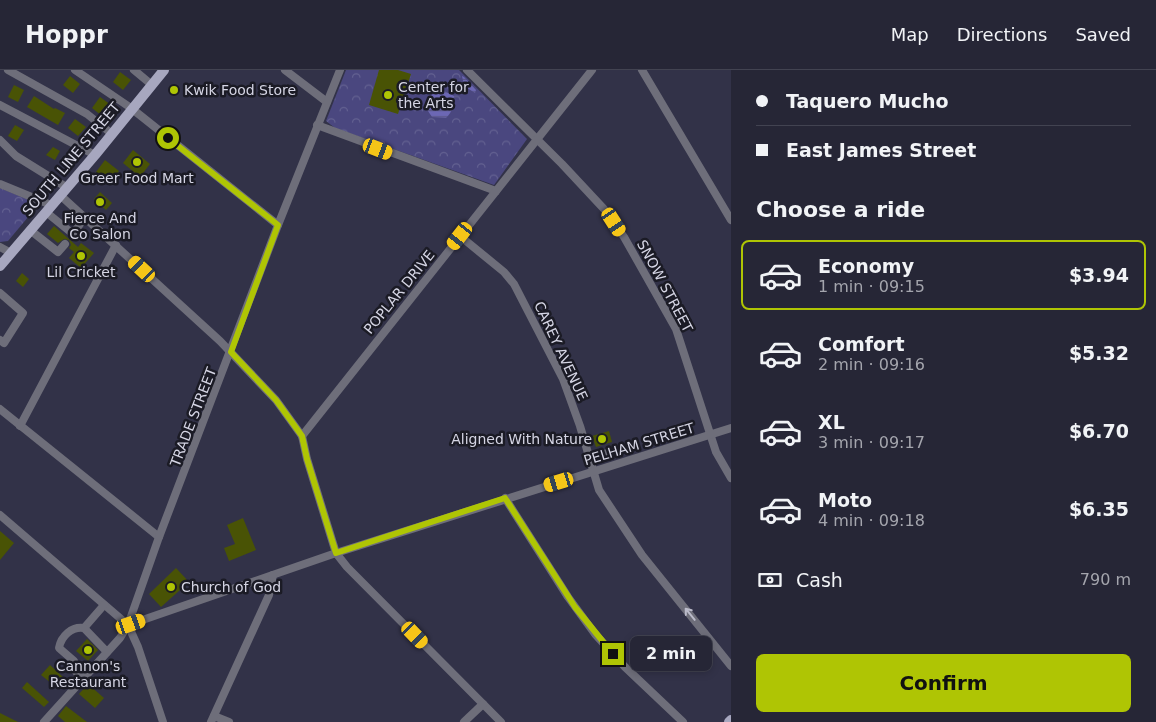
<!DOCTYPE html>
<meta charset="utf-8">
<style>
:root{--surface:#262636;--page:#323242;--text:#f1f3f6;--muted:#a4a5ad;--line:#424351;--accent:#afc504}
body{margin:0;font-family:"DejaVu Sans",sans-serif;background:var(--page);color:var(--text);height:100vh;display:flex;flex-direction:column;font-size:19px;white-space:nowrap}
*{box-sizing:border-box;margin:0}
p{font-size:16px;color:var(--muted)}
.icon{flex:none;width:28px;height:28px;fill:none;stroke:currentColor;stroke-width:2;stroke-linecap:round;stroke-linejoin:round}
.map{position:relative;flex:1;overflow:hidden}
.panel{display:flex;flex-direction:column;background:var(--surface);width:425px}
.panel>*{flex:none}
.top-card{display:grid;align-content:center;height:110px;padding:0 25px;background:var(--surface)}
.end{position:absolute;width:22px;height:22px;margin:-11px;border:6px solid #afc504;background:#111;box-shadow:0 0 0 2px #111}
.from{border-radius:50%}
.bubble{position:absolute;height:35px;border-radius:8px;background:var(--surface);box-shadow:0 2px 8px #0003,0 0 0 1px var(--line);font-size:16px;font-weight:800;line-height:35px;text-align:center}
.car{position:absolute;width:15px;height:30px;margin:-15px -8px;border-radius:6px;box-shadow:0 0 4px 1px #0007;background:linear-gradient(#f5c518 24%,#345 0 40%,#f5c518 0 76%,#345 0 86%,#f5c518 0)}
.top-card b{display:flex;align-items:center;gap:18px;height:48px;font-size:19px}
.top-card b+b{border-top:1px solid var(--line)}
.top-card i{width:12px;height:12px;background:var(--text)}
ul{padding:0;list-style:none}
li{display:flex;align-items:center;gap:15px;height:70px;margin:0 10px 8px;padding:0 15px;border:2px solid transparent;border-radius:8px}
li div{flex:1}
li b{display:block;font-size:19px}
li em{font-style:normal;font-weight:800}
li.active{border-color:var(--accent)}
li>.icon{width:45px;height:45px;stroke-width:1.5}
h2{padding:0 25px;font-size:22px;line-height:60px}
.pay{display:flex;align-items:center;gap:12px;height:55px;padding:0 25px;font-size:19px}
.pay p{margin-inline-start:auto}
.cta{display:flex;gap:10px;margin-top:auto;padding:10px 25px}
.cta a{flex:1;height:58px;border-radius:8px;background:var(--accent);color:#111;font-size:20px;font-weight:800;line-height:58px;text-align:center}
header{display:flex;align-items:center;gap:30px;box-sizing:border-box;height:70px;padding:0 25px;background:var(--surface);border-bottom:1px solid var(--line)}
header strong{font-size:24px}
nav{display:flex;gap:28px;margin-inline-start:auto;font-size:18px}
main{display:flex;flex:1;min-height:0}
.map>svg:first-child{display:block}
.forest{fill:url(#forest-crowns)}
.water{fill:url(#water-rules)}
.building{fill:#495305}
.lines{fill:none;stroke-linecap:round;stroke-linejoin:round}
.minor{stroke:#6e6e7a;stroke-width:8}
.major{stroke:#a7a7bf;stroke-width:10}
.oneway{stroke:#bbbbca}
.route{stroke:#afc504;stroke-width:6}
.poi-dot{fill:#afc504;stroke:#1b1b25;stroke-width:2}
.labels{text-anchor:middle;stroke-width:5;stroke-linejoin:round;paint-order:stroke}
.poi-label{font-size:14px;fill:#d5d5e4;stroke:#1b1b25}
.street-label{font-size:14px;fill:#d5d5e4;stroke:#1b1b25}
</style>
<header>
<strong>Hoppr</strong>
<nav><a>Map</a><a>Directions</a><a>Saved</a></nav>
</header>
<main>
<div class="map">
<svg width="731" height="652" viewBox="0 0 731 652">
<defs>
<pattern id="forest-crowns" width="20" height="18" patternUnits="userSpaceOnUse" patternTransform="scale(1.25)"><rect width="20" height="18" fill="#4a477f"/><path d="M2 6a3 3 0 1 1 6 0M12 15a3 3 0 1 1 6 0" fill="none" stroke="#636191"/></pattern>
<pattern id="water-rules" width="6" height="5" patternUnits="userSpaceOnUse" patternTransform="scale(1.25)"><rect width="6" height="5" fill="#6c67b4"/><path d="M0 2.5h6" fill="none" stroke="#585582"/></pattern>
</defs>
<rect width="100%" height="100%" fill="#323248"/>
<!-- forest -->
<g class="forest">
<polygon points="346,0 459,0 527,69 494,115 335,58 326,51"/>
<polygon points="0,118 29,130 33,134 34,140 8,171 0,172"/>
</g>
<!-- water -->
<g class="water">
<polygon points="462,6 464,7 476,20 475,23 464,16"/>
<path d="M444,21l10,5c1,9 -2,16 -8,22l-14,-1 -4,-6 1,-14 7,-5z"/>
</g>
<!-- building -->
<g class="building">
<polygon points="379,0 398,0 411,4 398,44 369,35"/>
<polygon points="120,2 131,10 123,20 113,12"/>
<polygon points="70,6 80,14 73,23 63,15"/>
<polygon points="14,15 24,20 18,32 8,27"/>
<polygon points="34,26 54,39 55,38 65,43 58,55 27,37"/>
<polygon points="100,27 111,35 102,46 92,38"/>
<polygon points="75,49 86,57 78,66 68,58"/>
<polygon points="15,55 24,60 17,71 8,66"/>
<polygon points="53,77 60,81 55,90 46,85"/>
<polygon points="133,80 150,94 140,107 123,93"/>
<polygon points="105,90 119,101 109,113 96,102"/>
<polygon points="100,122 112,133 106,140 94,129"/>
<polygon points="54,156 78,177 81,173 94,183 81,198 69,188 74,182 69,178 71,175 69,170 64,169 58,173 47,164"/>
<polygon points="22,203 29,209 23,217 16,211"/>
<polygon points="609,361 612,372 596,377 592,366"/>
<polygon points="243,448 256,480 229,491 224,478 235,474 227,455"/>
<polygon points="0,461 14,473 0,490"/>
<polygon points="176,498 189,512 161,537 149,524"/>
<polygon points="87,569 98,580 88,591 76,581"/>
<polygon points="50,595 64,608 56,617 41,605"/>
<polygon points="27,612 49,632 44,637 22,618"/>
<polygon points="88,614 104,628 95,638 79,624"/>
<polygon points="66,636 87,652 65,652 58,646"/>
<polygon points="0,643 18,652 0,652"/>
</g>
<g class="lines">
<!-- minor -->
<g class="minor">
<polyline points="8,0 87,44 112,64"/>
<polyline points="75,0 131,38 278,155"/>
<polyline points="134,0 152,15"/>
<polyline points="285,0 327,32"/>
<polyline points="467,0 562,94 604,139 624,167 676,259 716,382 731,408"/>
<polyline points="642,0 731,150"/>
<polyline points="0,35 95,85"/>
<polyline points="317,55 496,121"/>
<polyline points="0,70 16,86 66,117"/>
<polyline points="0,114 51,135"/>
<polyline points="60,125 220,271 276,330 302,366 307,389 336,483 347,497 501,652"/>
<polyline points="46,142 73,164 85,147"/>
<polyline points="30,160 58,182 65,174"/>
<polyline points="460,166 504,202 514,214 563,309 580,356 599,420 642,485 731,596"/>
<polyline points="0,177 11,183"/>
<polyline points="0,223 23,243 4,273 0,270"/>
<polyline points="0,339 159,467"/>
<polyline points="20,356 116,175"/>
<polyline points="302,366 592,0"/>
<polyline points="590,388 617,380"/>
<polyline points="505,428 568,527 595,564 625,597 683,652"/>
<polyline points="0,445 128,555 138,577 163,652"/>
<polyline points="128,555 336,483 731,358"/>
<polyline points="84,558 104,535"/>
<path d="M82,609l-9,-11 1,-7 -15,-13c2,-12 13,-22 25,-20l23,24"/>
<polyline points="214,646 229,652"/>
<polyline points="44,652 120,568 128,555 159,467 278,155 340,0"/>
<polyline points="211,652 269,525 273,505"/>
<polyline points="464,652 483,634"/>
</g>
<!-- major -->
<g class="major">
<polyline points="0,196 95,85 164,0"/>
<polyline points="729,652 731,650"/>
</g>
</g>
<!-- one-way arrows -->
<defs><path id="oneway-shaft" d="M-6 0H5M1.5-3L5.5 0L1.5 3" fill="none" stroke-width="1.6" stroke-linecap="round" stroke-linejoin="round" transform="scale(1.25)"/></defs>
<use class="oneway" href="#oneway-shaft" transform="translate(690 544) rotate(-129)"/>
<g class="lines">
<!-- route -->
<polyline class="route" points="168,68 278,155 231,282 276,330 302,366 307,389 336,483 505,428 575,537 613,584"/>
</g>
<!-- markers -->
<g class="poi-dot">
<circle cx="174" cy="20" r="5"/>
<circle cx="388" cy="25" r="5"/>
<circle cx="137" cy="92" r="5"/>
<circle cx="100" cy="132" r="5"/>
<circle cx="81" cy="186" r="5"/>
<circle cx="602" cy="369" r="5"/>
<circle cx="171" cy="517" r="5"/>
<circle cx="88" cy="580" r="5"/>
</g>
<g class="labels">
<!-- poi labels -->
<g class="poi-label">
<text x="398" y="22" text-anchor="start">Center for<tspan x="398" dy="16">the Arts</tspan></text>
<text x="184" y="25" text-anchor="start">Kwik Food Store</text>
<text x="137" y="113">Greer Food Mart</text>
<text x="100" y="153">Fierce And<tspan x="100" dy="16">Co Salon</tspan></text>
<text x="81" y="207">Lil Cricket</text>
<text x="592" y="374" text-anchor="end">Aligned With Nature</text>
<text x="181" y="522" text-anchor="start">Church of God</text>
<text x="88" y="601">Cannon's<tspan x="88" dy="16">Restaurant</tspan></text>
</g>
<!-- street labels -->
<g class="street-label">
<text transform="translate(71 89) rotate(-50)" y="5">SOUTH LINE STREET</text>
<text transform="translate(665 216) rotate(62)" y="5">SNOW STREET</text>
<text transform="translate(399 222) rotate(-51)" y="5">POPLAR DRIVE</text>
<text transform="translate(561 281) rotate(65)" y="5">CAREY AVENUE</text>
<text transform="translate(193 347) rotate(-69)" y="5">TRADE STREET</text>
<text transform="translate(639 374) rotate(-17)" y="5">PELHAM STREET</text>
</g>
</g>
</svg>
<i class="end from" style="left:168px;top:68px"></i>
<i class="end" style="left:613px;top:584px"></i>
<div class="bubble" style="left:630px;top:566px;width:82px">2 min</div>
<i class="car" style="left:378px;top:79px;rotate:111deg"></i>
<i class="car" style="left:614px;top:152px;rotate:147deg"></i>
<i class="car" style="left:460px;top:166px;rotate:218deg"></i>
<i class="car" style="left:142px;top:199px;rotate:313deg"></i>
<i class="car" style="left:559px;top:412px;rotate:253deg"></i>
<i class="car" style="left:131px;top:554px;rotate:71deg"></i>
<i class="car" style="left:415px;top:565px;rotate:136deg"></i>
</div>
<section class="panel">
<div class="top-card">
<b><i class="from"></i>Taquero Mucho</b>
<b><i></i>East James Street</b>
</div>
<h2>Choose a ride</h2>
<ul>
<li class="active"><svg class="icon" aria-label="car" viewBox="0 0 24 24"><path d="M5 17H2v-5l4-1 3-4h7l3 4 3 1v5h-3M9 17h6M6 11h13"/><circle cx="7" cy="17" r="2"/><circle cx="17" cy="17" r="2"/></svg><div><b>Economy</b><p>1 min · 09:15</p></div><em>$3.94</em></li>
<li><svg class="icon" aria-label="car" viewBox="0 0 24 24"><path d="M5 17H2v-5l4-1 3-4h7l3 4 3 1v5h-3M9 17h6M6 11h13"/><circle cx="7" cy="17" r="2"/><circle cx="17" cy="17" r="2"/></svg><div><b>Comfort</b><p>2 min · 09:16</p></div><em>$5.32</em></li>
<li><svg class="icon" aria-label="car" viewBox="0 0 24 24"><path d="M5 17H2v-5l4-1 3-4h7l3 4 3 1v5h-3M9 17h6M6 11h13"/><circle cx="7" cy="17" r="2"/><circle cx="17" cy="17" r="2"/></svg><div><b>XL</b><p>3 min · 09:17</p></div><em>$6.70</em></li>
<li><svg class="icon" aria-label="car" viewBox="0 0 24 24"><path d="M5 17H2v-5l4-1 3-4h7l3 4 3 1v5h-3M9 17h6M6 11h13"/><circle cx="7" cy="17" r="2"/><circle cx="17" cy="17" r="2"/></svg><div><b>Moto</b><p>4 min · 09:18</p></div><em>$6.35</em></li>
</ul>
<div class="pay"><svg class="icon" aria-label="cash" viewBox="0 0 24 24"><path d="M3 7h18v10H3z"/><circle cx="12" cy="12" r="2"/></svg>Cash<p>790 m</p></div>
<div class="cta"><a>Confirm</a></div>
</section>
</main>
